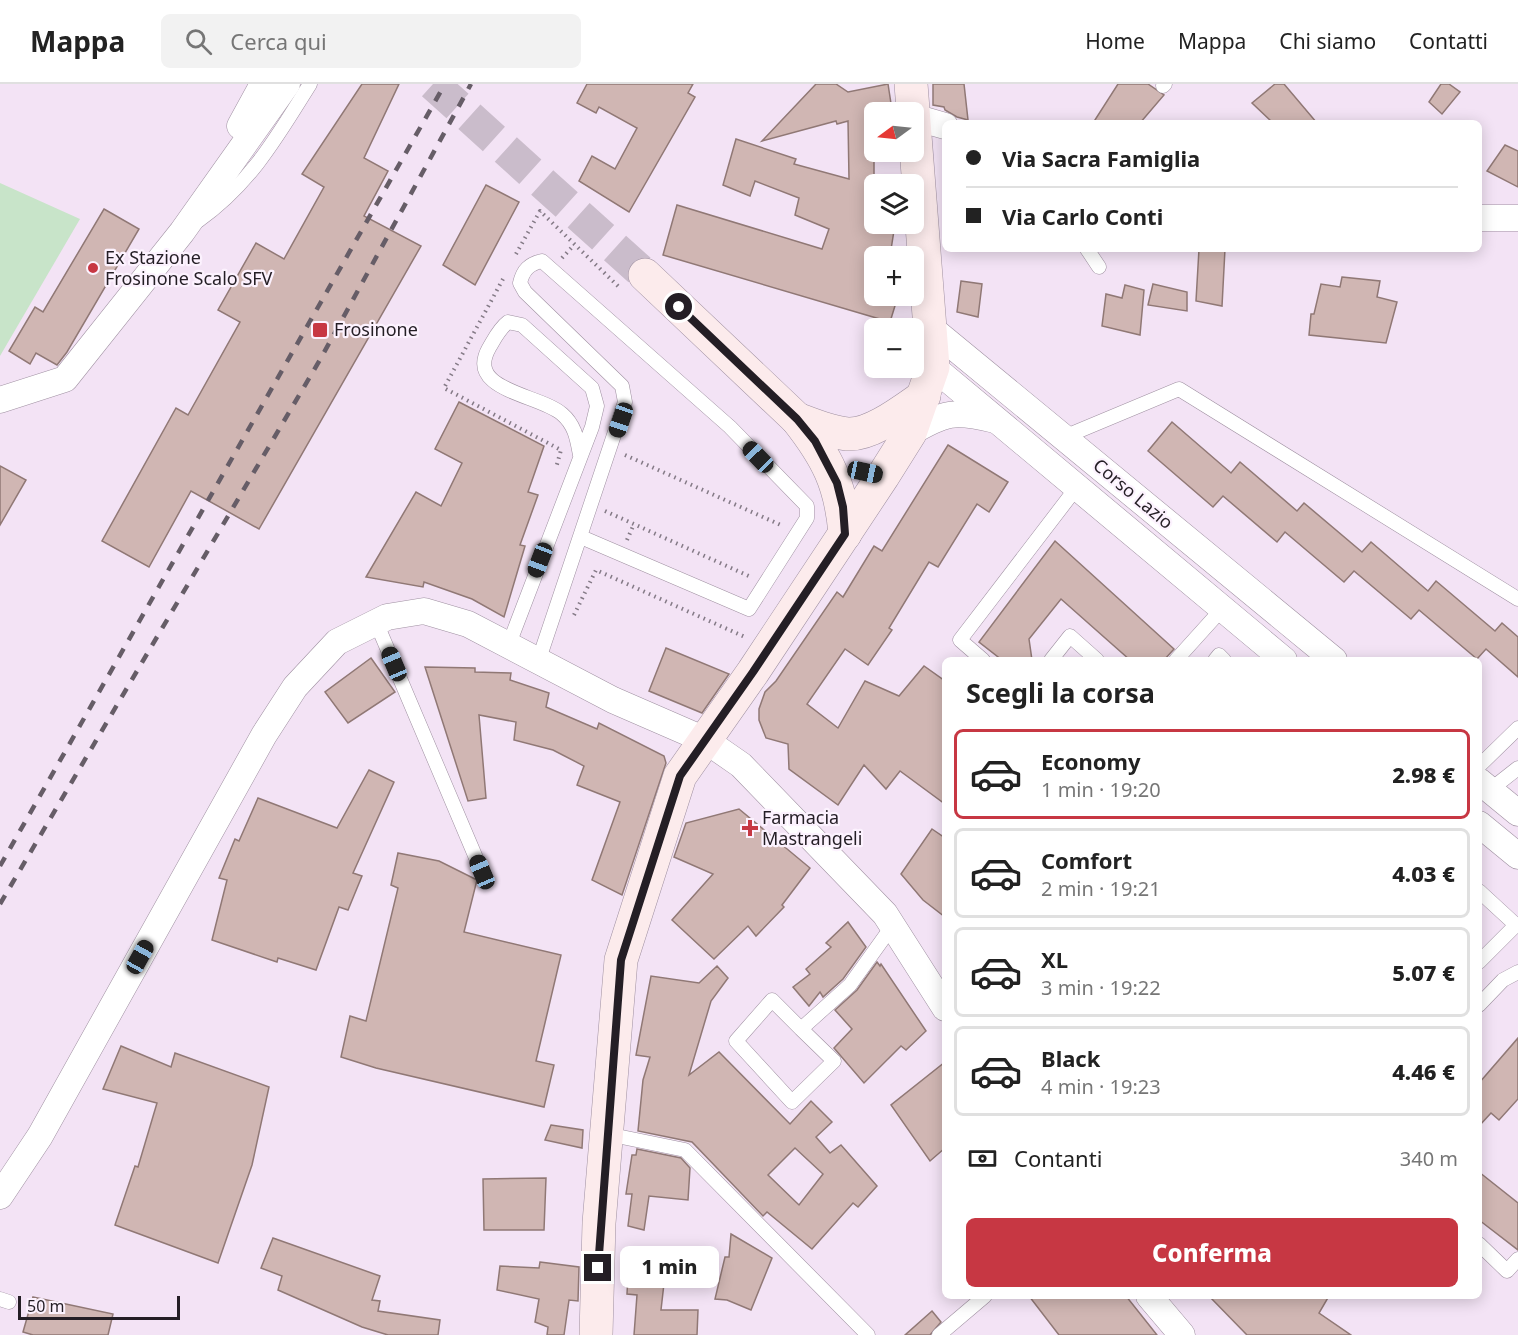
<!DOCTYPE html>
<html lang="it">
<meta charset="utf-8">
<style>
:root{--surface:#fff;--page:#f2f2f2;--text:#222;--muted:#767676;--line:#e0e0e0;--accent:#c73743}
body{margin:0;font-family:"Noto Sans",sans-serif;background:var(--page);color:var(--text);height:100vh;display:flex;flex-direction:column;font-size:22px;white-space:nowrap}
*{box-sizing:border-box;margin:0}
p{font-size:20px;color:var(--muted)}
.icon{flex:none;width:33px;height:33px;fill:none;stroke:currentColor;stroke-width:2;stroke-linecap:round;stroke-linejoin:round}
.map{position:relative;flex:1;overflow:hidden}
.side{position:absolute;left:942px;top:573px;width:540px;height:642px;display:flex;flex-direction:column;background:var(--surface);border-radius:9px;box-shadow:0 3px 15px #0003}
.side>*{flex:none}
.top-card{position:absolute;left:942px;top:36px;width:540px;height:132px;border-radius:9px;box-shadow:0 3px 15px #0003;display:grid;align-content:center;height:132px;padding:0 24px;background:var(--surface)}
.needle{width:39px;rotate:255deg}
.fabs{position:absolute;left:864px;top:18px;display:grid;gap:12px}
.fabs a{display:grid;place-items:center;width:60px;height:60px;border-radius:9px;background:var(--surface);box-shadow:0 3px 15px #0003;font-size:30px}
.scale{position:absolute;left:18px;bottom:15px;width:162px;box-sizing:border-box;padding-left:6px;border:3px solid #241e25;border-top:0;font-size:16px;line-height:21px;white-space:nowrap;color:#241e25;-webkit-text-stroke:4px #fcf2fe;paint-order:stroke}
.end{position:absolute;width:27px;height:27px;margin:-14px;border:8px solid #241e25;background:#fff;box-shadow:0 0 0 3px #fff}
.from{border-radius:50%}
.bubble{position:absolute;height:42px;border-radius:9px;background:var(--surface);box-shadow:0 3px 15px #0003;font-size:20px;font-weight:800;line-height:42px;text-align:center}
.car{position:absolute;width:18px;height:36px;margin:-18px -9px;border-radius:8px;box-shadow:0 0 4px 2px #0007;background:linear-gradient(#222 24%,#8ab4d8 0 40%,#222 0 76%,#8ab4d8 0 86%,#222 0)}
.top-card b{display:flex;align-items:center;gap:21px;height:57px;font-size:22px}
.top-card b+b{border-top:2px solid var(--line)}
.top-card i{width:15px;height:15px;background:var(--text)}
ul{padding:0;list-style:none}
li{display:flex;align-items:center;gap:18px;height:90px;margin:0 12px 9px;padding:0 12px;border:3px solid var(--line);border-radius:9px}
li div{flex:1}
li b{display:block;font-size:22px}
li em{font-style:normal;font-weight:800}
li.active{border-color:var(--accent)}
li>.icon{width:54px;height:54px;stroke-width:1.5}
h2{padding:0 24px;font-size:27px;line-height:72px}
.pay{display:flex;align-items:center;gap:15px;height:66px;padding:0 24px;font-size:22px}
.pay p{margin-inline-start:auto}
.primary-button{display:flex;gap:12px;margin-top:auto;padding:12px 24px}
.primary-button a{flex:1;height:69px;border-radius:9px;background:var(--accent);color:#fff;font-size:24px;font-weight:800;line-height:69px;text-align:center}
header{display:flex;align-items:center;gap:36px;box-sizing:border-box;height:84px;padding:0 30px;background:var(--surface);border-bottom:2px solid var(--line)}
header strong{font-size:28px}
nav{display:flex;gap:33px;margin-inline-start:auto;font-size:21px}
.search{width:420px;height:54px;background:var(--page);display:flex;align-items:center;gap:15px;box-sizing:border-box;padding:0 21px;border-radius:9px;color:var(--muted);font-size:22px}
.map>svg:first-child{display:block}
.green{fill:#c8e4c9}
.building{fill:#d0b6b3;stroke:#907875;stroke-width:1.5;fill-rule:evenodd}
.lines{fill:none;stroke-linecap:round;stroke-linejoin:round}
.secondary-tunnel{stroke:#cabccb;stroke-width:33;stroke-dasharray:33 16;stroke-linecap:butt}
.lane-casing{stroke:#9f90a1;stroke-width:15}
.street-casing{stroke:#9f90a1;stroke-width:27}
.secondary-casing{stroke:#9f90a1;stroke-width:34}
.path{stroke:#847a86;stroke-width:4;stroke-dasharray:1.5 4.5;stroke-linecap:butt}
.lane{stroke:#fff;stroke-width:14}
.street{stroke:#fff;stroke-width:26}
.secondary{stroke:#fcebec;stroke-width:33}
.rail{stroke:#665d67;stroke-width:4.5;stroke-dasharray:10 10;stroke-linecap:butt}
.route{stroke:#241e25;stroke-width:8}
.poi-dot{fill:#c73743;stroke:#fcf2fe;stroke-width:2}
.labels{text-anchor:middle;stroke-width:4.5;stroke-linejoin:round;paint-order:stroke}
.poi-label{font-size:18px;fill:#241e25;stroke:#fcf2fe;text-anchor:start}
.street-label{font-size:18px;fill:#241e25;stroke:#fcf2fe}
</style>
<header>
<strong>Mappa</strong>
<div class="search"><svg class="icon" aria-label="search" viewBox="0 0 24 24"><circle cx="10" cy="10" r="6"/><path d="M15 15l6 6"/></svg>Cerca qui</div>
<nav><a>Home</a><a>Mappa</a><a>Chi siamo</a><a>Contatti</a></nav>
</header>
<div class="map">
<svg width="1518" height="1251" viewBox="0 0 1518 1251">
<rect width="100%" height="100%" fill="#f3e3f5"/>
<!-- green -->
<polygon class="green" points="0,99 80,135 0,272"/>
<!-- building -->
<g class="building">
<polygon points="362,0 399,0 364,74 388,87 364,132 421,162 259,445 191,407 149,483 102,457 176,324 188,331 240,238 218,226 256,159 284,175 324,103 302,90"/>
<polygon points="587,0 693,0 688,9 695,13 629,128 579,97 592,72 615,85 637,44 599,23 596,29 577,19"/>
<polygon points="816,0 836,0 848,8 888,0 892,26 874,28 874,140 895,140 890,172 874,172 874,212 898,212 890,238 663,171 677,121 822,165 829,145 795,131 799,114 755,97 750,112 723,101 736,55 796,75 794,80 849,95 848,37 837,40 836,37 762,57"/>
<polygon points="933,0 964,0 968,36 957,33 945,26 944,23 933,21"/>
<polygon points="1118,0 1148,0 1164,11 1140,39 1093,39"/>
<polygon points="1275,0 1284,0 1317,39 1273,39 1252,19"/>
<polygon points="1441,0 1449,0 1460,8 1442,30 1429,18"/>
<polygon points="1505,61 1518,67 1518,103 1487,87"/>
<polygon points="486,101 519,118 475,201 443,181"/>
<polygon points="104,125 139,145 67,268 57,281 36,269 30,280 9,267 35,223 43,228"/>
<polygon points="1199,165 1225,165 1222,222 1196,217"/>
<polygon points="1342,193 1380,197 1377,213 1397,218 1386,259 1309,251 1311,230 1314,230 1321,200 1340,203"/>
<polygon points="961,197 982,200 978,233 957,228"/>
<polygon points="1153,200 1187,208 1187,227 1148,221"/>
<polygon points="1125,201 1144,206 1140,251 1102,242 1106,210 1122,214"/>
<polygon points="459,318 544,362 528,408 538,411 520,461 525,462 504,533 472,515 424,498 423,503 366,493 416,408 441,422 462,379 435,365"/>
<polygon points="1172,338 1231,389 1240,378 1297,427 1304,419 1362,468 1371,458 1428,507 1436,497 1495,547 1502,539 1518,553 1518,593 1486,565 1477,575 1419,526 1411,535 1354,487 1344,498 1285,448 1277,458 1223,412 1213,423 1148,367"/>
<polygon points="948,361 1008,398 989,428 977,420 938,483 929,478 889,544 892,546 868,581 845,565 807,620 838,644 865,597 899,612 924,582 945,597 945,720 900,687 886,705 864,681 838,721 789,685 788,660 766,654 759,636 759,625 765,608 776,597 837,508 843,513 874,462 882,467"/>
<polygon points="0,382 26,396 0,441"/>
<polygon points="1055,457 1174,565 1164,576 1130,576 1061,515 1029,555 1032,576 1002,576 979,558"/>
<polygon points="666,564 729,590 702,629 649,607"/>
<polygon points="371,574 395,608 348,639 325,608"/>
<polygon points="425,583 475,584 475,588 511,589 510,596 549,609 546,623 597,645 599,639 664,672 666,679 622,811 592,796 620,718 577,701 584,682 553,666 514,656 516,638 479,631 486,714 468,717"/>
<polygon points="369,686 394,698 353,789 362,792 348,826 339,823 316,886 278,874 277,878 212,856 227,796 219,794 235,755 239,757 258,714 337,744"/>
<polygon points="739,725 810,784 782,821 784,823 756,852 748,842 714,875 672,836 713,790 674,773 686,739"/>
<polygon points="932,745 945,754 945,833 923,816 901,790"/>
<polygon points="398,769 439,777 477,796 464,848 561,871 536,977 554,981 544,1023 376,984 341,973 350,932 366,937 398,804 391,801"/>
<polygon points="848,838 866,863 843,895 823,913 820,908 809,922 793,903 810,890 806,885 831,863 826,859"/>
<polygon points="877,878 880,882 881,880 926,947 906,966 901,962 864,999 834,964 852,945 835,926 857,906"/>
<path d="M717,882l11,12 -17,23 -22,74 30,-23 71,72 21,-23 21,21 -16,15 14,16 11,-8 36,41 -19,21 -5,-4 -41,46 -45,-37 -4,4 -71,-74 -54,-11 5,-51 7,-23 -14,-2 15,-79 48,7zM795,1064l28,26 -24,31 -31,-30z"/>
<polygon points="1518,954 1518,1015 1499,1036 1491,1029 1479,1042 1479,999"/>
<polygon points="121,962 171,983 175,969 269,1003 252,1081 218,1179 115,1141 135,1082 138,1083 157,1019 103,1005"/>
<polygon points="945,978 945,1064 930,1077 891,1021"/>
<polygon points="551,1041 583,1046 582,1064 545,1056"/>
<polygon points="637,1065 681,1074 690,1084 688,1116 649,1112 644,1146 628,1142 632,1110 626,1110 632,1071 636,1071"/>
<polygon points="1479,1088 1518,1119 1518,1166 1479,1136"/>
<polygon points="546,1094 544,1146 484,1146 483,1095"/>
<polygon points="731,1150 772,1174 751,1226 727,1216 715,1215 725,1173 729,1173"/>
<polygon points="273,1154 380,1192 372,1216 380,1217 378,1227 440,1236 438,1251 388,1251 362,1243 278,1206 282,1192 261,1184"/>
<polygon points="629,1173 667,1173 661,1226 698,1226 697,1251 634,1251 637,1211 627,1210"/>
<polygon points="540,1178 579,1183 578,1217 569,1216 564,1251 547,1251 548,1243 535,1238 539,1215 497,1206 500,1182 539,1184"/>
<polygon points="1029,1212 1126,1212 1157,1251 1059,1251"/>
<polygon points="1209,1212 1329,1212 1319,1229 1351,1251 1247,1251"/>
<polygon points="33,1213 113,1230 108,1251 33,1251 23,1248"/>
<polygon points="932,1227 941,1238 930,1251 905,1251"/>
</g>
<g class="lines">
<!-- secondary-tunnel -->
<polyline class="secondary-tunnel" points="433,0 645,191"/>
<!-- lane casing -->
<g class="lane-casing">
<g id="lane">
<polyline points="1163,2 1165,0"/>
<path d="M199,136c51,-36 78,-83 111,-136"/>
<polyline points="1087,165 1099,183"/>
<polyline points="1064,353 1179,305 1518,515"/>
<polyline points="376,538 482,788"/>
<path d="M509,560l83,-217 5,-21 -5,-18 -70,-63 -14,-3c-9,7 -13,16 -19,26 -24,43 50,46 73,66 13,11 15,25 18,41"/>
<path d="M539,575l86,-257 -3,-16 -97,-94 -5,-9c3,-13 9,-19 22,-22l188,166 77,79v12l-58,91 -168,-72"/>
<polyline points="983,576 960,556 1077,403"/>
<polyline points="1051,576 1070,552 1097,576"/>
<polyline points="1176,576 1222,525"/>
<polyline points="1215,576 1219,571 1224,576"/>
<polyline points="1479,682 1518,644"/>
<polyline points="1490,706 1518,684"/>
<polyline points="1479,807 1516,841 1479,878"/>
<polyline points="1479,921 1503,896 1518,888"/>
<polyline points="801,945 772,916 736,957 792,1018 834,977 801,945 850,901 893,841"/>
<polyline points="607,1050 685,1066 868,1251"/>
<polyline points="1479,1160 1507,1187 1518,1175"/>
<polyline points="0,1215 9,1218"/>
<polyline points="939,1251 985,1212"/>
</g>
</g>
<!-- street casing -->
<g class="street-casing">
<g id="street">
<polyline points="914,33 945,42"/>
<polyline points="240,42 263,0"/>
<polyline points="1479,134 1518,134"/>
<polyline points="932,245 1334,576"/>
<polyline points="933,283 1284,576"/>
<polyline points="0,316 65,295 182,148 287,0"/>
<path d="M910,349c35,-21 44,-23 85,-13"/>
<polyline points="1479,697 1518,729"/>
<polyline points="1479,740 1518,772"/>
<polyline points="0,1112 40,1052 264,651 295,603 337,558 387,533 424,527 468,540 613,616 705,656 741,681 885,830 945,924"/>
<polyline points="1149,1212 1182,1251"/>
</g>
</g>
<!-- secondary casing -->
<g class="secondary-casing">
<g id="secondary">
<path d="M645,191l152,144c30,38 44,65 48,115"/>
<path d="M797,335c16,6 32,13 50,15 24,2 58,-25 77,-38"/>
<polyline points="596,1251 599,1139 621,876 680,692 753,588 883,392 910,349 933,283 911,0"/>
</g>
</g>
<!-- path -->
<g class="path">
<polyline points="516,170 540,127 620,204"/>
<polyline points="562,174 574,161"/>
<polyline points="503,195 444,304 561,366 556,384"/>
<polyline points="625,371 783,442"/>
<polyline points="605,427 751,493"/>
<polyline points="627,456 634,440"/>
<polyline points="574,531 596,486 745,553"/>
</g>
<!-- lane -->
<use href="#lane" class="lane"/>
<!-- street -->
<use href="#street" class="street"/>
<!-- secondary -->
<use href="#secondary" class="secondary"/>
<!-- rail -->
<g class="rail">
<polyline points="0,782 445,0"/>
<polyline points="0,820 321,274 471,0"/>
</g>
</g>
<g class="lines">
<!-- route -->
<polyline class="route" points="598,1184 621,876 680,692 753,588 845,450 843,423 837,399 815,357 797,335 679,223"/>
</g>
<!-- markers -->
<g class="poi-dot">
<circle cx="93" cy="184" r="6"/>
<rect x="312" y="238" width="16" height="16" rx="3"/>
<path d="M747 735h6v6h6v6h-6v6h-6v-6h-6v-6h6z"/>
</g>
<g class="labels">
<!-- poi labels -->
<g class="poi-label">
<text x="105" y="180">Ex Stazione<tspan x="105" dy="21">Frosinone Scalo SFV</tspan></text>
<text x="334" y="252">Frosinone</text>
<text x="762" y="740">Farmacia<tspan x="762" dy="21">Mastrangeli</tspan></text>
</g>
<!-- street labels -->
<g class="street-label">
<text transform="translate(1133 410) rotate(40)" y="6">Corso Lazio</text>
</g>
</g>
</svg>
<div class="fabs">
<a><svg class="needle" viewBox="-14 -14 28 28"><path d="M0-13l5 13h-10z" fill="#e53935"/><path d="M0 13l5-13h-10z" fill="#767676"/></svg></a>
<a><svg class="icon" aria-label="layers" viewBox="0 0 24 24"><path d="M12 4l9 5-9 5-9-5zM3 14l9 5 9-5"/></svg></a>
<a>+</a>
<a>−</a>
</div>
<div class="scale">50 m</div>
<i class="end from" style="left:679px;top:223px"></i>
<i class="end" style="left:598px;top:1184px"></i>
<div class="bubble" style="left:620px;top:1162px;width:99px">1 min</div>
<i class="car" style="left:621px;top:336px;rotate:199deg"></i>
<i class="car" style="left:758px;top:373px;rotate:316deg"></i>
<i class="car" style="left:865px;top:388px;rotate:102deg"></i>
<i class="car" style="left:540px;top:476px;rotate:201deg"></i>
<i class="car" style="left:394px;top:580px;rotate:337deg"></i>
<i class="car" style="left:482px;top:788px;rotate:337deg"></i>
<i class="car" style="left:140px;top:873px;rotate:29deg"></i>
<div class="top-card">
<b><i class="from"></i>Via Sacra Famiglia</b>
<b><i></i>Via Carlo Conti</b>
</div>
<section class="side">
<h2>Scegli la corsa</h2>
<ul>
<li class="active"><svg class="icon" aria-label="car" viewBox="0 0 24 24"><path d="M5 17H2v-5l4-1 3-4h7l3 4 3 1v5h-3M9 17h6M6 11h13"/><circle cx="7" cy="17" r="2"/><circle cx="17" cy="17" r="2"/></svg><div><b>Economy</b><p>1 min · 19:20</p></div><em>2.98 €</em></li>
<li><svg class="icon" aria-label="car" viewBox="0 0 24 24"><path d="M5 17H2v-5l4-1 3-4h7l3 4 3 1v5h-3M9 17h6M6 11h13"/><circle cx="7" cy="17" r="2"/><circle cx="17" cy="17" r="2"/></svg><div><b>Comfort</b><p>2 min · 19:21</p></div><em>4.03 €</em></li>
<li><svg class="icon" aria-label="car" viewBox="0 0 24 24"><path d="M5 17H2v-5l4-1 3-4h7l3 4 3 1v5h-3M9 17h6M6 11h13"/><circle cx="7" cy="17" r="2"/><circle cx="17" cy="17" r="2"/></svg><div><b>XL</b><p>3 min · 19:22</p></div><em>5.07 €</em></li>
<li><svg class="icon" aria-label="car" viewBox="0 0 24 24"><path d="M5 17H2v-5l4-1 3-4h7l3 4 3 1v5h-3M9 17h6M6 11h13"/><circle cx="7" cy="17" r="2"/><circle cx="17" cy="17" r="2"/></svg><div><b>Black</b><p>4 min · 19:23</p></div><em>4.46 €</em></li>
</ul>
<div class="pay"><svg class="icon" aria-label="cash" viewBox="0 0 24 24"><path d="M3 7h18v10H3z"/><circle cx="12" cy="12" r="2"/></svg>Contanti<p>340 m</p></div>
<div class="primary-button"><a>Conferma</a></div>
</section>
</div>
